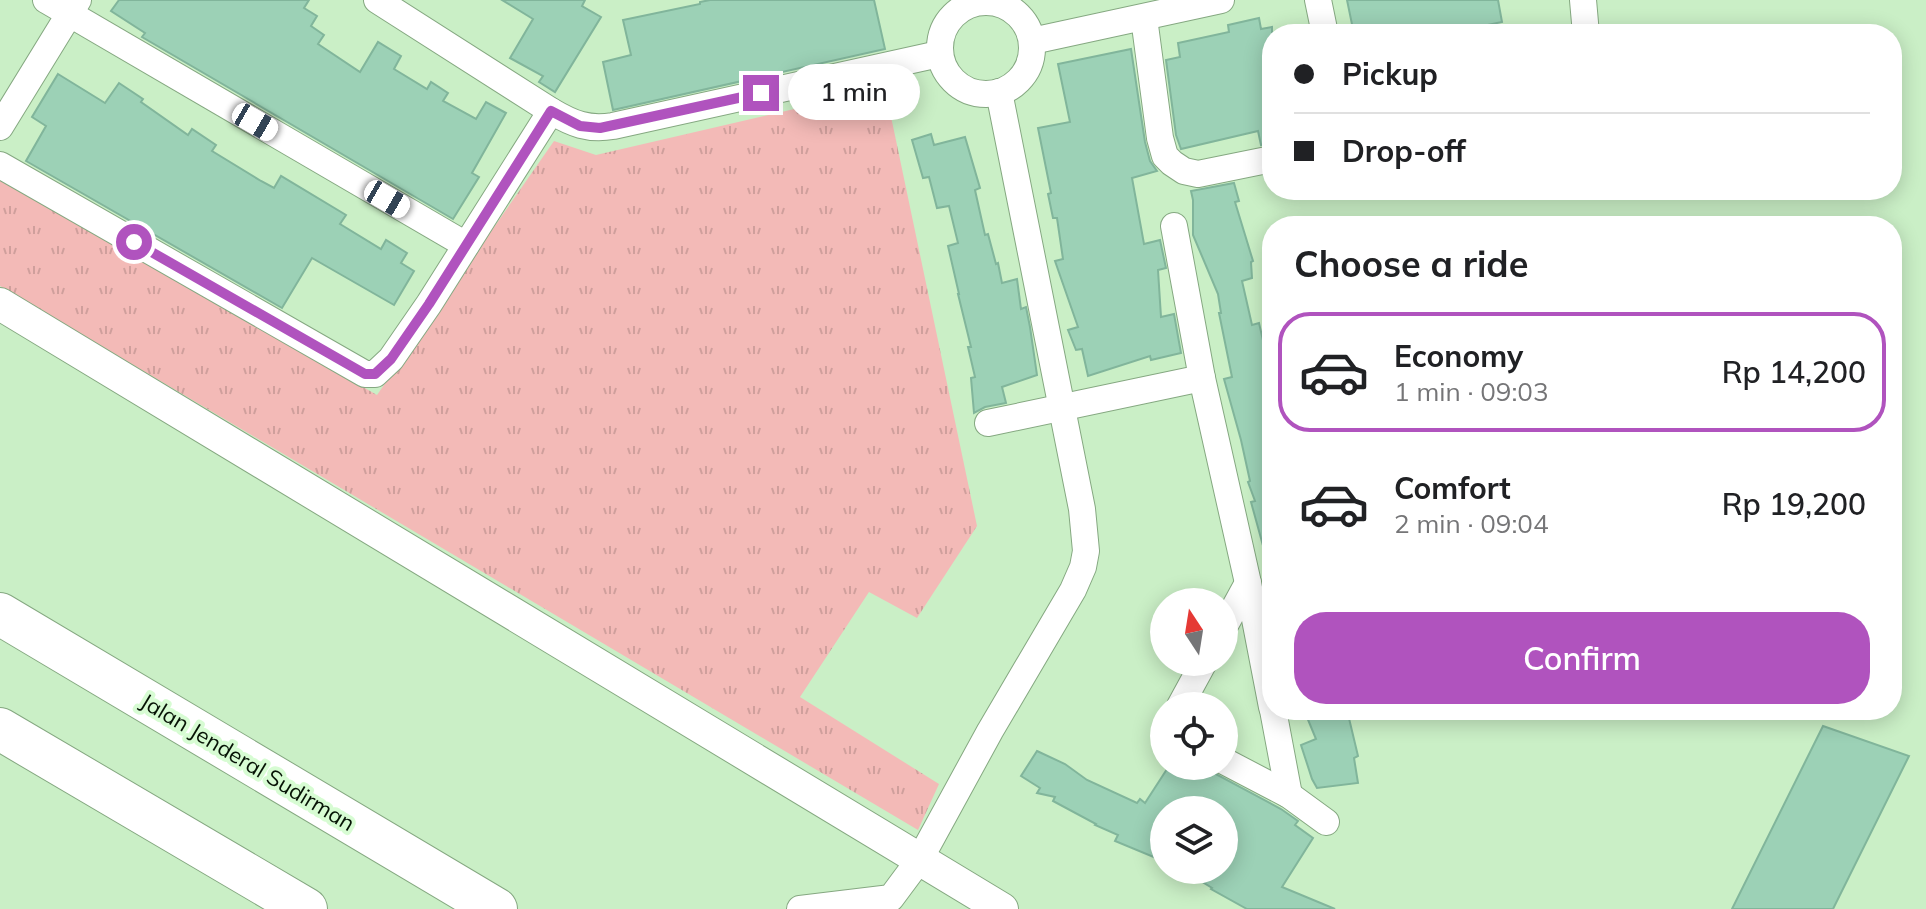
<!DOCTYPE html>
<meta charset="utf-8">
<style>
:root{--surface:#fff;--page:#f2f2f2;--text:#202124;--muted:#757577;--line:#e0e0e0;--accent:#b053be}
body{margin:0;font-family:Mulish,sans-serif;background:var(--page);color:var(--text);height:100vh;display:flex;flex-direction:column;font-size:30px;white-space:nowrap}
*{box-sizing:border-box;margin:0}
p{font-size:26px;color:var(--muted)}
.icon{flex:none;width:44px;height:44px;fill:none;stroke:currentColor;stroke-width:2;stroke-linecap:round;stroke-linejoin:round}
.map{position:relative;flex:1;overflow:hidden}
.sheet{position:absolute;left:1262px;top:216px;width:640px;height:504px;display:flex;flex-direction:column;background:var(--surface);border-radius:32px;box-shadow:0 4px 20px #0003}
.sheet>*{flex:none}
.hud{position:absolute;left:1262px;top:24px;width:640px;height:176px;border-radius:32px;box-shadow:0 4px 20px #0003;display:grid;align-content:center;height:176px;padding:0 32px;background:var(--surface)}
.needle{width:52px;rotate:348deg}
.controls{position:absolute;left:1150px;top:588px;display:grid;gap:16px}
.controls a{display:grid;place-items:center;width:88px;height:88px;border-radius:50%;background:var(--surface);box-shadow:0 4px 20px #0003;font-size:40px}
.end{position:absolute;width:36px;height:36px;margin:-18px;border:10px solid #b053be;background:#fff;box-shadow:0 0 0 4px #fff}
.from{border-radius:50%}
.bubble{position:absolute;height:56px;border-radius:28px;background:var(--surface);box-shadow:0 4px 20px #0003;font-size:26px;font-weight:600;line-height:56px;text-align:center}
.car{position:absolute;width:24px;height:48px;margin:-24px -12px;border-radius:10px;box-shadow:0 0 6px 2px #0007;background:linear-gradient(#fff 24%,#345 0 40%,#fff 0 76%,#345 0 86%,#fff 0)}
.hud b{display:flex;align-items:center;gap:28px;height:76px;font-size:30px}
.hud b+b{border-top:2px solid var(--line)}
.hud i{width:20px;height:20px;background:var(--text)}
ul{padding:0;list-style:none}
li{display:flex;align-items:center;gap:24px;height:120px;margin:0 16px 12px;padding:0 16px;border:4px solid transparent;border-radius:32px}
li div{flex:1}
li b{display:block;font-size:30px}
li em{font-style:normal;font-weight:600}
li.current{border-color:var(--accent)}
li>.icon{width:72px;height:72px;stroke-width:1.5}
h2{padding:0 32px;font-size:36px;line-height:96px}
.action{display:flex;gap:16px;margin-top:auto;padding:16px 32px}
.action a{flex:1;height:92px;border-radius:32px;background:var(--accent);color:#fff;font-size:32px;font-weight:600;line-height:92px;text-align:center}
.map>svg:first-child{display:block}
.park{fill:url(#park-tufts)}
.building{fill:#9cd1b6;stroke:#81b59b;stroke-width:2}
.lines{fill:none;stroke-linecap:round;stroke-linejoin:round}
.minor-casing{stroke:#85a881;stroke-width:28}
.tertiary-casing{stroke:#85a881;stroke-width:34}
.trunk-casing{stroke:#85a881;stroke-width:44}
.minor{stroke:#fff;stroke-width:26}
.tertiary{stroke:#fff;stroke-width:32}
.trunk{stroke:#fff;stroke-width:42}
.route{stroke:#b053be;stroke-width:10}
.labels{text-anchor:middle;stroke-width:8;stroke-linejoin:round;paint-order:stroke}
.street-label{font-size:22px;fill:#061305;stroke:#d7fcd3}
</style>
<div class="map">
<svg width="1926" height="909" viewBox="0 0 1926 909">
<defs>
<pattern id="park-tufts" width="24" height="20" patternUnits="userSpaceOnUse" patternTransform="scale(2)"><rect width="24" height="20" fill="#f3bab7"/><path d="M3 7l-1-3M5 7V3M7 7l1-3M15 17l-1-3M17 17v-4M19 17l1-3" fill="none" stroke="#cf9f9c"/></pattern>
</defs>
<rect width="100%" height="100%" fill="#caefc6"/>
<!-- park -->
<polygon class="park" points="885,88 977,526 917,618 869,592 800,697 939,784 918,830 0,286 0,180 377,395 554,141 596,155"/>
<!-- building -->
<g class="building">
<polygon points="119,0 309,0 304,8 317,16 311,26 324,35 318,44 360,72 378,42 401,56 394,69 427,89 431,82 448,93 443,101 476,119 486,102 506,113 472,173 479,177 453,219 142,37 145,33 111,11"/>
<polygon points="502,0 585,0 582,6 601,17 555,92 539,82 543,76 510,58 533,19"/>
<polygon points="710,0 874,0 885,49 613,110 603,62 631,55 623,20 700,4 700,2"/>
<polygon points="1347,0 1498,0 1502,22 1473,28 1474,31 1459,34 1354,34"/>
<polygon points="1259,18 1261,29 1272,27 1272,143 1261,145 1258,131 1181,149 1176,135 1166,60 1180,57 1178,43 1229,32 1228,25"/>
<polygon points="1131,49 1145,142 1150,161 1157,171 1132,178 1144,244 1160,240 1166,268 1158,270 1161,317 1174,314 1181,353 1151,360 1150,356 1088,376 1082,349 1076,350 1068,330 1078,327 1055,261 1063,259 1057,218 1053,218 1048,194 1051,193 1038,128 1070,122 1058,64"/>
<polygon points="58,74 105,103 119,83 143,99 141,102 188,135 192,129 216,145 212,151 261,181 274,188 281,176 346,215 340,224 381,249 386,240 407,253 401,263 414,271 394,305 312,258 282,308 26,161 46,126 32,117"/>
<polygon points="931,134 934,145 965,137 980,188 975,190 985,235 988,234 996,264 998,263 1002,283 1017,279 1021,309 1026,307 1030,327 1037,375 1002,387 1006,403 985,407 974,413 971,378 975,377 968,347 971,347 958,294 959,294 948,246 958,243 949,206 937,208 929,177 923,178 912,140"/>
<polygon points="1234,183 1239,201 1235,202 1253,261 1251,262 1252,278 1242,281 1252,325 1259,323 1272,379 1272,552 1265,553 1251,502 1255,501 1248,482 1250,481 1241,440 1224,379 1232,377 1219,313 1221,313 1218,294 1193,235 1193,200 1191,191"/>
<polygon points="1304,710 1347,710 1358,756 1354,758 1358,783 1317,788 1312,779 1301,745 1316,739"/>
<polygon points="1823,726 1909,756 1833,909 1732,909"/>
<polygon points="1037,751 1065,764 1087,780 1137,803 1140,799 1145,803 1169,766 1196,766 1212,775 1214,773 1281,809 1298,821 1295,825 1313,838 1282,887 1335,909 1247,909 1211,889 1212,888 1183,870 1224,870 1224,810 1164,810 1164,846 1156,858 1115,841 1118,835 1095,825 1096,824 1053,801 1055,797 1037,793 1040,788 1021,776"/>
</g>
<g class="lines">
<!-- minor casing -->
<g class="minor-casing">
<g id="minor">
<polyline points="46,0 466,245"/>
<path d="M377,0l174,111c22,13 37,19 62,15l326,-72"/>
<polyline points="1318,0 1325,34"/>
<polyline points="1583,0 1586,34"/>
<circle cx="986" cy="48" r="46"/>
<polyline points="1144,18 1160,138 1165,156 1172,163 1184,171 1198,174 1272,159"/>
<polyline points="1032,41 1221,0"/>
<polyline points="0,127 78,0"/>
<polyline points="0,165 365,374 375,374 391,359 429,304 551,111"/>
<polyline points="1174,226 1202,378 1248,583 1272,707"/>
<polyline points="988,423 1202,378"/>
<polyline points="1224,627 1248,583"/>
<polyline points="1180,706 1204,662"/>
<polyline points="1273,710 1289,795"/>
<polyline points="1224,761 1289,795 1326,822"/>
<polyline points="800,909 891,898 920,859 990,731 1073,590 1083,567 1086,551 1082,509 999,92"/>
</g>
</g>
<!-- tertiary casing -->
<g class="tertiary-casing">
<polyline id="tertiary" points="0,304 1002,909"/>
</g>
<!-- trunk casing -->
<g class="trunk-casing">
<g id="trunk">
<polyline points="0,614 496,909"/>
<polyline points="0,729 306,909"/>
</g>
</g>
<!-- minor -->
<use href="#minor" class="minor"/>
<!-- tertiary -->
<use href="#tertiary" class="tertiary"/>
<!-- trunk -->
<use href="#trunk" class="trunk"/>
</g>
<g class="lines">
<!-- route -->
<polyline class="route" points="134,242 365,374 375,374 391,359 429,304 551,111 580,126 600,128 761,93"/>
</g>
<g class="labels">
<!-- street labels -->
<g class="street-label">
<text transform="translate(248 762) rotate(31)" y="8">Jalan Jenderal Sudirman</text>
</g>
</g>
</svg>
<div class="controls">
<a><svg class="needle" viewBox="-14 -14 28 28"><path d="M0-13l5 13h-10z" fill="#e53935"/><path d="M0 13l5-13h-10z" fill="#757577"/></svg></a>
<a><svg class="icon" aria-label="locate" viewBox="0 0 24 24"><circle cx="12" cy="12" r="6"/><path d="M12 2v4M12 18v4M2 12h4M18 12h4"/></svg></a>
<a><svg class="icon" aria-label="layers" viewBox="0 0 24 24"><path d="M12 4l9 5-9 5-9-5zM3 14l9 5 9-5"/></svg></a>
</div>
<i class="end from" style="left:134px;top:242px"></i>
<i class="end" style="left:761px;top:93px"></i>
<div class="bubble" style="left:788px;top:64px;width:132px">1 min</div>
<i class="car" style="left:255px;top:122px;rotate:120deg"></i>
<i class="car" style="left:387px;top:199px;rotate:120deg"></i>
<div class="hud">
<b><i class="from"></i>Pickup</b>
<b><i></i>Drop-off</b>
</div>
<section class="sheet">
<h2>Choose a ride</h2>
<ul>
<li class="current"><svg class="icon" aria-label="car" viewBox="0 0 24 24"><path d="M5 17H2v-5l4-1 3-4h7l3 4 3 1v5h-3M9 17h6M6 11h13"/><circle cx="7" cy="17" r="2"/><circle cx="17" cy="17" r="2"/></svg><div><b>Economy</b><p>1 min · 09:03</p></div><em>Rp 14,200</em></li>
<li><svg class="icon" aria-label="car" viewBox="0 0 24 24"><path d="M5 17H2v-5l4-1 3-4h7l3 4 3 1v5h-3M9 17h6M6 11h13"/><circle cx="7" cy="17" r="2"/><circle cx="17" cy="17" r="2"/></svg><div><b>Comfort</b><p>2 min · 09:04</p></div><em>Rp 19,200</em></li>
</ul>
<div class="action"><a>Confirm</a></div>
</section>
</div>
